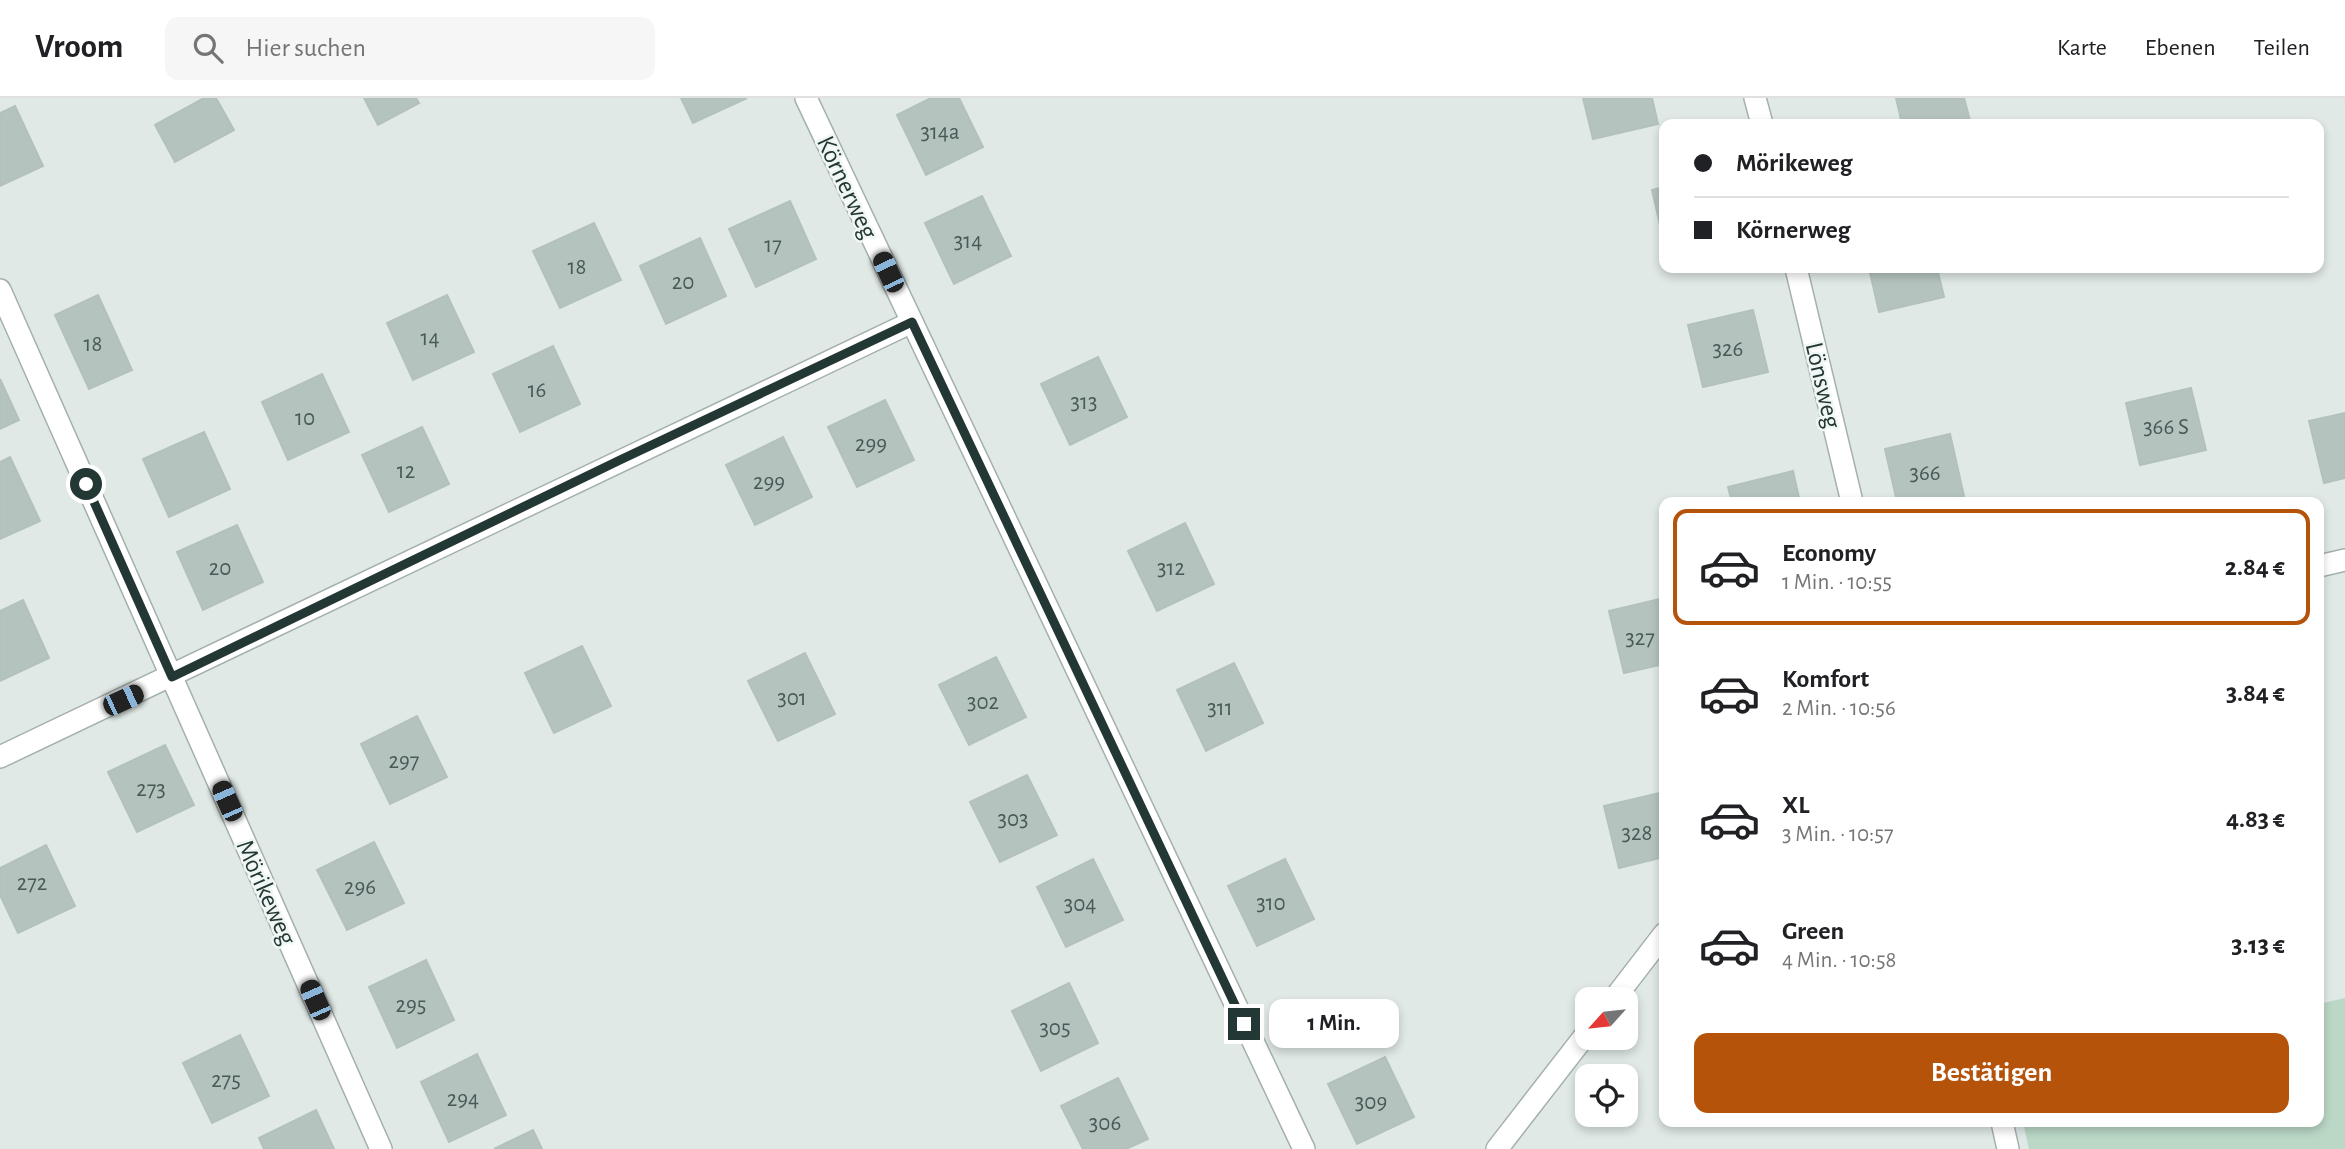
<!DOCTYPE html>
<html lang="de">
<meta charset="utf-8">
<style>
:root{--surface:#fff;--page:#f6f6f6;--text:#202124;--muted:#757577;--line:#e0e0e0;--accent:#b45309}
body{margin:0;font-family:"Alegreya Sans",sans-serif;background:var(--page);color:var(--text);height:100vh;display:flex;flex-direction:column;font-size:26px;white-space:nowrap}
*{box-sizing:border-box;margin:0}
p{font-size:23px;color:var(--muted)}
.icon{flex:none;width:38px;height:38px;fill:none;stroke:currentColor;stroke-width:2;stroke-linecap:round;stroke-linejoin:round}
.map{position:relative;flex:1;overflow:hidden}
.details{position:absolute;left:1659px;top:399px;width:665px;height:630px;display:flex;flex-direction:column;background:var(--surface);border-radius:14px;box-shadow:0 4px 10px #0003}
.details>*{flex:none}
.hud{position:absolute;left:1659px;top:21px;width:665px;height:154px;border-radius:14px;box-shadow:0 4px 10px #0003;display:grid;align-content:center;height:154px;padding:0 35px;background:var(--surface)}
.needle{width:46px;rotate:243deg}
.tools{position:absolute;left:1575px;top:889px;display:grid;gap:14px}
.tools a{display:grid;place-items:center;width:63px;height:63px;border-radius:14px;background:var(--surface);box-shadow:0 4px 10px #0003;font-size:35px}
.end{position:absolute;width:32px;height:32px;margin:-16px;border:9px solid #233734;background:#fff;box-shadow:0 0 0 4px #fff}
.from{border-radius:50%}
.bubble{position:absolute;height:49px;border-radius:14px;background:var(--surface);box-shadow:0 4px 10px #0003;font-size:23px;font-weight:700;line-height:49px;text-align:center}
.car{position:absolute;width:21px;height:42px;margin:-21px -10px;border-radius:9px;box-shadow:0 0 5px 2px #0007;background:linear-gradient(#222 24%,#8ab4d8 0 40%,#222 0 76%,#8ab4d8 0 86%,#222 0)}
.hud b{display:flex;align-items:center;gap:24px;height:66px;font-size:26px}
.hud b+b{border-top:2px solid var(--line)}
.hud i{width:18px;height:18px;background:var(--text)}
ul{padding:12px 0 0;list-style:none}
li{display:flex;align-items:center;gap:21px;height:116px;margin:0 14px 10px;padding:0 21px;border:4px solid transparent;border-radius:14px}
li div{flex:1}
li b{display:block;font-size:26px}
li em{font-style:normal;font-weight:700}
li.active{border-color:var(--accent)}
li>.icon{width:63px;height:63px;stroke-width:1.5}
.button{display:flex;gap:14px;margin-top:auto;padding:14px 35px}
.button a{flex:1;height:80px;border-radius:14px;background:var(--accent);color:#fff;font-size:28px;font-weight:700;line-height:80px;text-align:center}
header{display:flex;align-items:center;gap:42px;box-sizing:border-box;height:98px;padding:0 35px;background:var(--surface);border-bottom:2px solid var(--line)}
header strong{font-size:33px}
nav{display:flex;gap:38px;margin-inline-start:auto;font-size:24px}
.search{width:490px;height:63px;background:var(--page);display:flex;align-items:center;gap:18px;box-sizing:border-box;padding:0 24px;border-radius:14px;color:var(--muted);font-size:26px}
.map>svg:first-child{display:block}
.green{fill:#bbd8c6}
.building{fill:#b5c3bf;stroke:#b3c1bd;stroke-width:2}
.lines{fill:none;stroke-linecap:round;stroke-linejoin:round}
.street-casing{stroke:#a4b0ad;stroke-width:24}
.street{stroke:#fff;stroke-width:21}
.route{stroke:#233734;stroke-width:9}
.labels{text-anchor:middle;stroke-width:5;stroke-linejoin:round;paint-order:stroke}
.number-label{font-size:23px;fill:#485a57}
.street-label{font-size:26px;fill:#233734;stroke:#eff6f3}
</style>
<header>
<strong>Vroom</strong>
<div class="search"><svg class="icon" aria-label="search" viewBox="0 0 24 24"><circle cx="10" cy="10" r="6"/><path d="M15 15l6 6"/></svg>Hier suchen</div>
<nav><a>Karte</a><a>Ebenen</a><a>Teilen</a></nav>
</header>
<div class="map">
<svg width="2345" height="1051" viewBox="0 0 2345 1051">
<rect width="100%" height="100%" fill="#e0e9e6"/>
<!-- green -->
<polygon class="green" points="2345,900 2345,1051 2029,1051 2023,1024 2319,1024 2319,906"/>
<!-- building -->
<g class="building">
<polygon points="204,0 216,0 234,32 175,64 155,27"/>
<polygon points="364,0 416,0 419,5 378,27"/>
<polygon points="681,0 747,0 693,25"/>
<polygon points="931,0 959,0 983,49 926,77 897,17"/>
<polygon points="1583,0 1652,0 1658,26 1593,41"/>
<polygon points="1896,0 1964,0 1971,26 1902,26"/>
<polygon points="15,8 43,68 0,88 0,15"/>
<polygon points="1664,89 1664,144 1652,92"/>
<polygon points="982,98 1011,158 954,186 925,125"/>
<polygon points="790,103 816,161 756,189 729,131"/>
<polygon points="594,125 621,182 560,210 533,153"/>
<polygon points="700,140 726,198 666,226 640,168"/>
<polygon points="1869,170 1937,170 1944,199 1879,214"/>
<polygon points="98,197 132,272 89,291 55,217"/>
<polygon points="447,197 474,254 413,282 387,225"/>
<polygon points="1753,212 1768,274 1703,289 1688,227"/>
<polygon points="553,248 580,306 520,334 493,276"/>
<polygon points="1098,259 1127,319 1070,347 1041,286"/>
<polygon points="322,276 349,334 288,362 262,304"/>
<polygon points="0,281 19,322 0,331"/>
<polygon points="2191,290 2206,352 2140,367 2126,305"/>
<polygon points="885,302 914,362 857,389 828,329"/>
<polygon points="2345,315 2345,380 2324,385 2309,323"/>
<polygon points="422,329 449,386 389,414 362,357"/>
<polygon points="204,334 230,391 169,419 143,361"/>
<polygon points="1950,336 1964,398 1936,404 1897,404 1885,351"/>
<polygon points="783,339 812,399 755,427 726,367"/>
<polygon points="10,359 40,423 0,441 0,364"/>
<polygon points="1793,373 1800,404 1732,404 1728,389"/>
<polygon points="1185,425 1214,486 1157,513 1128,453"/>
<polygon points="237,427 263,484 203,512 177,454"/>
<polygon points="1664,500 1664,566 1624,575 1609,513"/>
<polygon points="23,502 49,560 0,583 0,513"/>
<polygon points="582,548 611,608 554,635 525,575"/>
<polygon points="805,555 835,616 778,643 748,583"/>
<polygon points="996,559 1026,619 969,647 939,587"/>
<polygon points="1234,565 1263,625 1206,653 1177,592"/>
<polygon points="417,618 447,679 390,706 361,646"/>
<polygon points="165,647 194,707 137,734 108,674"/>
<polygon points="1027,677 1057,737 1000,764 970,704"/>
<polygon points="1664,694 1664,759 1619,770 1604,708"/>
<polygon points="374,744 404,805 347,832 317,772"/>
<polygon points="46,747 75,808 18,835 0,797 0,770"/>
<polygon points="1093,761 1123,822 1066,849 1037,789"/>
<polygon points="1285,761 1314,821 1257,848 1228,788"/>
<polygon points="426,862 454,922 397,950 369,889"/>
<polygon points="1069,885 1098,945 1041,973 1012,913"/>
<polygon points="240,937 269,998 212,1025 183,965"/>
<polygon points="477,956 506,1017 449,1044 421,984"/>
<polygon points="1385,959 1414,1019 1357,1046 1328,986"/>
<polygon points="1118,980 1148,1041 1126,1051 1083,1051 1061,1008"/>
<polygon points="316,1012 334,1051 264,1051 259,1040"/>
<polygon points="533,1032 542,1051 494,1051"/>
</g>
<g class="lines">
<!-- street casing -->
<g class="street-casing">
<g id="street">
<polyline points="806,0 1304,1051"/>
<polyline points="1755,0 1762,26"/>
<polyline points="1796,170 1852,404"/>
<polyline points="0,192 381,1051"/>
<polyline points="2319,468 2345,462"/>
<polyline points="0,659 912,224"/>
<polyline points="1614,901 1664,836"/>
<polyline points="2002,1024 2008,1051"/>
<polyline points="1497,1051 1587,935"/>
</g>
</g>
<!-- street -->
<use href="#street" class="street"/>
</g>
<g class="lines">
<!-- route -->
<polyline class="route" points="86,386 172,579 620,362 912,224 1244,926"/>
</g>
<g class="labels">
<!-- number labels -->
<g class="number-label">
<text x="940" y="41">314a</text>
<text x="968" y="150">314</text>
<text x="773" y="154">17</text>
<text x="577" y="176">18</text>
<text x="683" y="191">20</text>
<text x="430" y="247">14</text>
<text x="93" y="253">18</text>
<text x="1728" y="258">326</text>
<text x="537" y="299">16</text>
<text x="1084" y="311">313</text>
<text x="305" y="327">10</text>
<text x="2166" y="336">366 S</text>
<text x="871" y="353">299</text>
<text x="406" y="380">12</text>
<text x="1925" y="382">366</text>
<text x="769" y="391">299</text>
<text x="220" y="477">20</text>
<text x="1171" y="477">312</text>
<text x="1640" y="547">327</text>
<text x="792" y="607">301</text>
<text x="983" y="611">302</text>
<text x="1220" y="617">311</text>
<text x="404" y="670">297</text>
<text x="151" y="698">273</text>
<text x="1013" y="728">303</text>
<text x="1637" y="742">328</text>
<text x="32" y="792">272</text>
<text x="360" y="796">296</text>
<text x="1271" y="812">310</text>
<text x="1080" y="813">304</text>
<text x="411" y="914">295</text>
<text x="1055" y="937">305</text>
<text x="226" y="989">275</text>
<text x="463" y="1008">294</text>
<text x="1371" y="1011">309</text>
<text x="1105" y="1032">306</text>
</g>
<!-- street labels -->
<g class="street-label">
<text transform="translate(848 89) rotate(65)" y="9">Körnerweg</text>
<text transform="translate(1824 287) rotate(77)" y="9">Lönsweg</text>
<text transform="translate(267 794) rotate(66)" y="9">Mörikeweg</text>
</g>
</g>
</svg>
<div class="tools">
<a><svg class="needle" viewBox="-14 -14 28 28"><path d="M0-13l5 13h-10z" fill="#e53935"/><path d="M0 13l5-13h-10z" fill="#757577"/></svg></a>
<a><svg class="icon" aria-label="locate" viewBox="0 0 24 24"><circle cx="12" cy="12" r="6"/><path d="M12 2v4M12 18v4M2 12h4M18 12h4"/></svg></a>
</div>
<i class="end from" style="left:86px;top:386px"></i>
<i class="end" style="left:1244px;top:926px"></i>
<div class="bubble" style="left:1269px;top:901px;width:130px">1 Min.</div>
<i class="car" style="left:888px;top:174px;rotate:335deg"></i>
<i class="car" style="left:123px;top:602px;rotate:65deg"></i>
<i class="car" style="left:227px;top:703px;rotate:336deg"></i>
<i class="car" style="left:315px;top:902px;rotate:336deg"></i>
<div class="hud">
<b><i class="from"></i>Mörikeweg</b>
<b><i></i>Körnerweg</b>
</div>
<section class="details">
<ul>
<li class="active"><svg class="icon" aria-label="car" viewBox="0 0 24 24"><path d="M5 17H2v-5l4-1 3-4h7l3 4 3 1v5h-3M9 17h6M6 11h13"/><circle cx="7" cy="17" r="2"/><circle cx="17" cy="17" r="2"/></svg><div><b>Economy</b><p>1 Min. · 10:55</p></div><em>2.84 €</em></li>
<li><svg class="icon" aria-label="car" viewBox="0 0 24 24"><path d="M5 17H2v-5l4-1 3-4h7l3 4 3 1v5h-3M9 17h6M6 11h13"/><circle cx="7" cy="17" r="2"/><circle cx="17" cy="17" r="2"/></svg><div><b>Komfort</b><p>2 Min. · 10:56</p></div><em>3.84 €</em></li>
<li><svg class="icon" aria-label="car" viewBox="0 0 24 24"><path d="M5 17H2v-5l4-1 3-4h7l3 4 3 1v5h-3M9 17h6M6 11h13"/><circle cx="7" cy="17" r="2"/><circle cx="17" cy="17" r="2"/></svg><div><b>XL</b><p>3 Min. · 10:57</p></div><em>4.83 €</em></li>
<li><svg class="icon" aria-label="car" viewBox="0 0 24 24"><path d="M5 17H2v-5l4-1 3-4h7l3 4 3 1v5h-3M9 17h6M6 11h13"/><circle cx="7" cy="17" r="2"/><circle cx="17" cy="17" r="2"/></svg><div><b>Green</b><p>4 Min. · 10:58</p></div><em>3.13 €</em></li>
</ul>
<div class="button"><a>Bestätigen</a></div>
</section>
</div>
